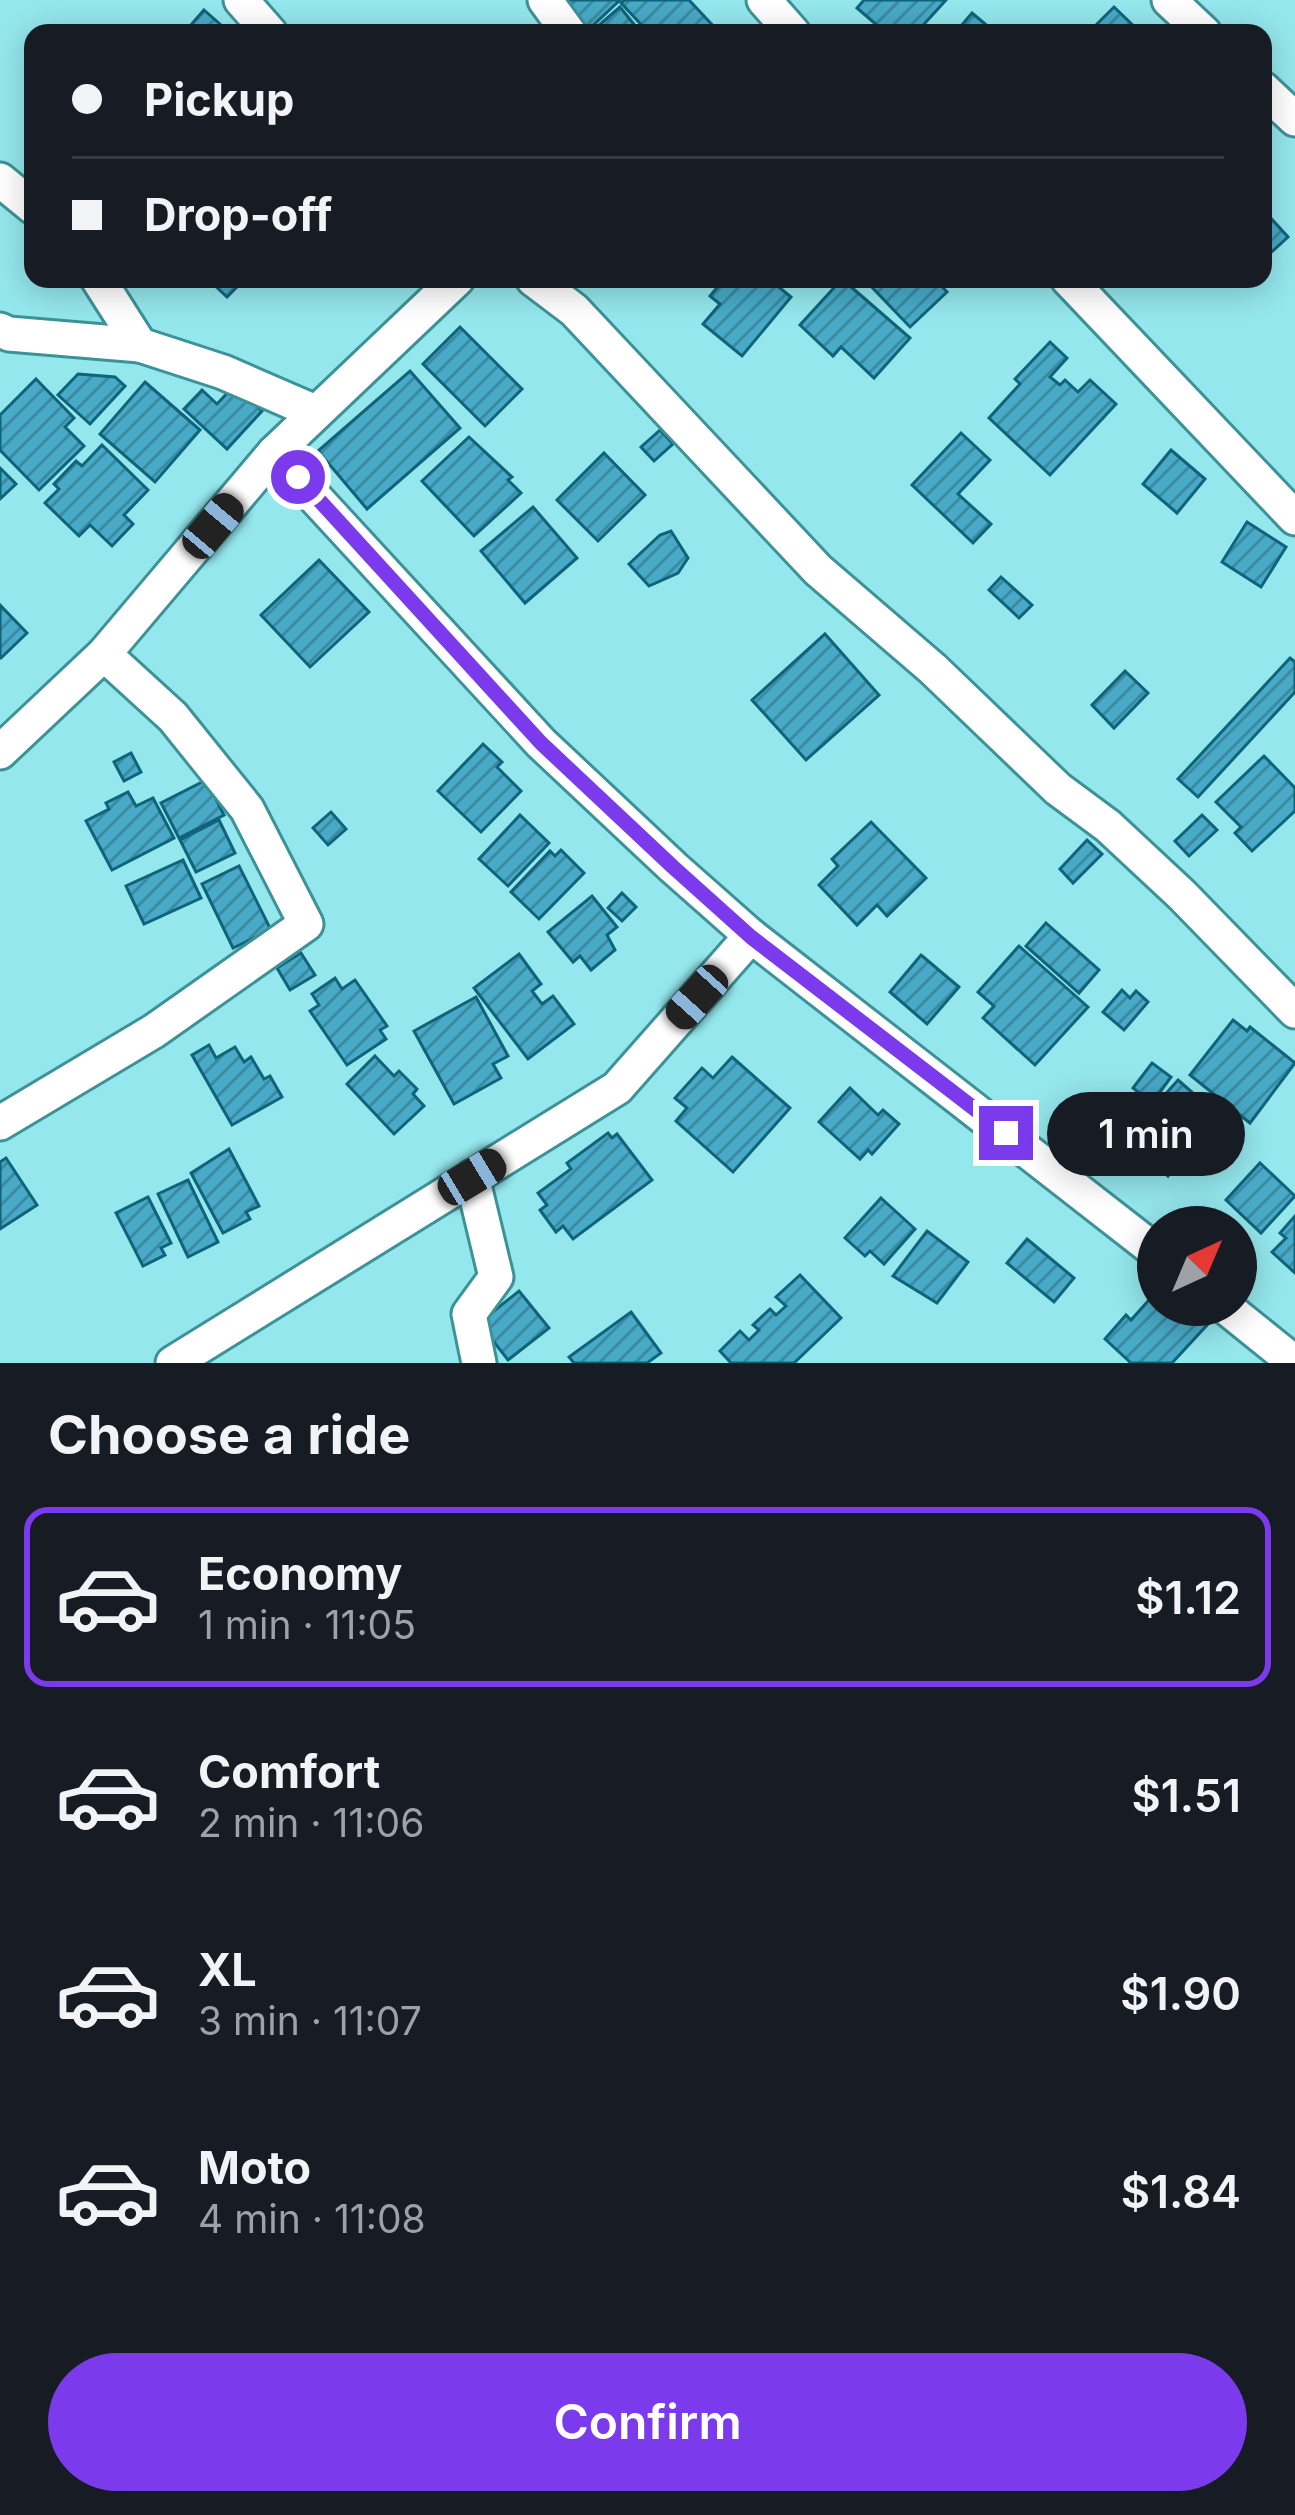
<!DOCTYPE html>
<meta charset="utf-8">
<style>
:root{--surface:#171b24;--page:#20242c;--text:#f1f3f6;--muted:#9ea1a6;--line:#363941;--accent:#7c3aed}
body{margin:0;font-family:Inter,sans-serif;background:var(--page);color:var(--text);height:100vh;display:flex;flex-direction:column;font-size:45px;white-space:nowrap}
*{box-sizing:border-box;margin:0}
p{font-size:39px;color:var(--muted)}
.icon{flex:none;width:66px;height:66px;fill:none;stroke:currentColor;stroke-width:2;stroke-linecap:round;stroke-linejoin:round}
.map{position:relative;height:1363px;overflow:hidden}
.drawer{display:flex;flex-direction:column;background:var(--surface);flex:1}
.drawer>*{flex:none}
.guide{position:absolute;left:24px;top:24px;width:1248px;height:264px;border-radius:24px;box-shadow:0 6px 30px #0003;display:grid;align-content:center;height:264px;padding:0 48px;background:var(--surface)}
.needle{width:78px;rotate:44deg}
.fabs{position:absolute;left:1137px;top:1206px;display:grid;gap:24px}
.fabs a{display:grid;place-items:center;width:120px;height:120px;border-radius:50%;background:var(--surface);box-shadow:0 6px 30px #0003;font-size:60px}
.end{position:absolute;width:54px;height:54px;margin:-27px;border:15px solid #7c3aed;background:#fff;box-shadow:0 0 0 6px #fff}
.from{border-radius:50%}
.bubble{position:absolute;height:84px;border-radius:42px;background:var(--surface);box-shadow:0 6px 30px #0003;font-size:39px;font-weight:600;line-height:84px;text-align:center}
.car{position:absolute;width:36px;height:72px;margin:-36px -18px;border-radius:15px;box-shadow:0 0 9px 3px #0007;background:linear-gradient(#222 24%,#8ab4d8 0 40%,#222 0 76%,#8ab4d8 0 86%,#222 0)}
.guide b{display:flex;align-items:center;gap:42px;height:114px;font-size:45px}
.guide b+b{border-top:3px solid var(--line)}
.guide i{width:30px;height:30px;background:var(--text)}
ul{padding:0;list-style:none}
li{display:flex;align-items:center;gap:36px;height:180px;margin:0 24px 18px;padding:0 24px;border:6px solid transparent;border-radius:24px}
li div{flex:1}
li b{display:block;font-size:45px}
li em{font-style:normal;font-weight:600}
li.active{border-color:var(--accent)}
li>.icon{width:108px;height:108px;stroke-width:1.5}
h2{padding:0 48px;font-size:54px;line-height:144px}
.cta{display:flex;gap:24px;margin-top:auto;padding:24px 48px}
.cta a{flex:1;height:138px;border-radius:72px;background:var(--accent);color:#fff;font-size:48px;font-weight:600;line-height:138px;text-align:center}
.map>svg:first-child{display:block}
.building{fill:url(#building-hatch);stroke:#0f647a;stroke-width:3}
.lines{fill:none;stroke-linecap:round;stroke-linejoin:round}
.minor-casing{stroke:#3d9297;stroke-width:39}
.minor{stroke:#fff;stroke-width:33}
.route{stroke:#7c3aed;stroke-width:15}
</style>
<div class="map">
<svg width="1295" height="1363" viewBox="0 0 1295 1363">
<defs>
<pattern id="building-hatch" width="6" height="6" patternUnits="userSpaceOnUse" patternTransform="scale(3)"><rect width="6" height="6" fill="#48aac7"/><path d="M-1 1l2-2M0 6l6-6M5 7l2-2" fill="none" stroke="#3a8ba2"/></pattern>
</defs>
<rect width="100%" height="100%" fill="#94e7ed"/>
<!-- building -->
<g class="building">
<polygon points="558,0 620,0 586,32"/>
<polygon points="625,0 689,0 718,31 649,33 621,3"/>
<polygon points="864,0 946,0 916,33 886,33 857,8"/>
<polygon points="620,7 641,33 590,33"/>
<polygon points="1114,7 1141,33 1089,32"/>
<polygon points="204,10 230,33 184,33"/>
<polygon points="972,13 996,33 955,33"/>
<polygon points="1268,215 1288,237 1263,260 1263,220"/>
<polygon points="208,279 245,279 227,297"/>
<polygon points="724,279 769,279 791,297 742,356 703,324 720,304 710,296"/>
<polygon points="842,279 910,338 874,378 841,347 833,356 800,325"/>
<polygon points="864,279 935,279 947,292 910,327"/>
<polygon points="460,327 522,389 485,426 423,364"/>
<polygon points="1050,342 1067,358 1050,377 1060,385 1065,380 1078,392 1090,380 1116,404 1050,475 989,418 1020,384 1015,379"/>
<polygon points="410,371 460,428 367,509 318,451"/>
<polygon points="78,374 115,377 125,386 90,424 58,395"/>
<polygon points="36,379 74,418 65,427 84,446 39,490 0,450 0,415"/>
<polygon points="145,382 200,430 155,482 100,434"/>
<polygon points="235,385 262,411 227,449 184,409 202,390 217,404"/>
<polygon points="660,430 673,444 654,461 641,447"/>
<polygon points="961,433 990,460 958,494 991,524 973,543 912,485"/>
<polygon points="469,437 512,477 508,480 521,493 474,536 422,481"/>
<polygon points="102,445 148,490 124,515 133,524 112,546 90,525 79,536 45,503 59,489 54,484 76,461 82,466"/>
<polygon points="1171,450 1205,479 1177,513 1143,484"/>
<polygon points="604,453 645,495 598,541 557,500"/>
<polygon points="0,468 16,484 0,499"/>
<polygon points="533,507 577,558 525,603 481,551"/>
<polygon points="1247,522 1286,547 1261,587 1222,562"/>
<polygon points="671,531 688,558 678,573 649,586 629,564 660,535"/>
<polygon points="319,560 369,612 310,667 261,615"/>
<polygon points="1001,577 1032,605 1019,618 989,590"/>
<polygon points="0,605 27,633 1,658 0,657"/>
<polygon points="825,634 879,695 806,760 752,700"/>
<polygon points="1290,658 1295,662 1295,692 1198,797 1178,779"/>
<polygon points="1125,671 1148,693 1114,728 1092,705"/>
<polygon points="483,744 502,762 497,767 521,791 481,832 438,791"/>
<polygon points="131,753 141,772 124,781 114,762"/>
<polygon points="1264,756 1295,788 1295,811 1252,851 1235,833 1241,827 1216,802"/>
<polygon points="206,780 224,815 179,838 161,803"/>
<polygon points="128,792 136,806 153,798 174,838 112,870 86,821 109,809 106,803"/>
<polygon points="331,812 346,829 328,845 313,828"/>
<polygon points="520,815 549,843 508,886 479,859"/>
<polygon points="1202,815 1217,830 1189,856 1175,841"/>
<polygon points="219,820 235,853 196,872 180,840"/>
<polygon points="871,822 926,878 887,916 877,905 857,925 819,885 838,866 832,859"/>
<polygon points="1087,840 1102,854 1073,883 1060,869"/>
<polygon points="561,850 584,873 539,919 511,892 550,851 555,856"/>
<polygon points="183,860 201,898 144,924 126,886"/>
<polygon points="239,866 271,930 233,948 202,884"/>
<polygon points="622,893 636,907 622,921 608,908"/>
<polygon points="592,896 617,927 607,935 615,950 591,970 580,956 573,962 548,932"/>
<polygon points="1046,923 1099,970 1079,993 1026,946"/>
<polygon points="1019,946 1088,1007 1035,1065 983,1018 994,1006 978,992"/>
<polygon points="301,953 315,975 290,990 277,968"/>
<polygon points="519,954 541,984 532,991 542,1004 553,996 574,1024 528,1059 474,988"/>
<polygon points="921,955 959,987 927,1024 890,992"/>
<polygon points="335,978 342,989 355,980 387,1026 380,1030 386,1039 347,1065 310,1011 319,1005 312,994"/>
<polygon points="1122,990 1130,998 1136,991 1148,1002 1124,1030 1103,1012"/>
<polygon points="476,997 508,1056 493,1064 501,1078 454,1104 414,1031"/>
<polygon points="1233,1020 1247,1031 1250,1027 1295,1063 1250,1123 1190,1075"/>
<polygon points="209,1045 216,1058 235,1047 244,1062 251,1057 264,1079 270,1076 282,1097 232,1125 192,1055"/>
<polygon points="375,1056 394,1076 399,1071 417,1089 413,1094 424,1106 394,1134 347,1084"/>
<polygon points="732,1057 790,1108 733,1172 676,1121 687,1108 675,1098 702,1068 713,1078"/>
<polygon points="1152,1063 1171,1077 1152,1103 1133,1088"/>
<polygon points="1178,1080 1220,1117 1168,1176 1126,1138"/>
<polygon points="850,1088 878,1115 883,1110 899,1124 872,1154 868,1150 860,1159 819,1122"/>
<polygon points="608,1133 612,1138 617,1134 652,1180 573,1239 563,1226 556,1232 540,1210 547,1205 538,1193 571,1169 567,1163"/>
<polygon points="229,1149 259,1206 246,1212 250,1219 223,1233 191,1173"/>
<polygon points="6,1158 37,1205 0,1229 0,1162"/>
<polygon points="1260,1163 1295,1196 1261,1233 1226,1200"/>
<polygon points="188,1180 218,1242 188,1257 158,1194"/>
<polygon points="148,1197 171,1243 161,1248 165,1255 143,1266 116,1213"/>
<polygon points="881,1198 915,1229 884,1264 870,1251 865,1256 845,1238"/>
<polygon points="1295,1216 1295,1273 1272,1252 1286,1238 1280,1233"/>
<polygon points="927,1231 968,1262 937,1303 893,1276"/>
<polygon points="1027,1239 1074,1278 1054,1302 1007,1263"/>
<polygon points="800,1275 841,1318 794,1363 731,1363 720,1351 740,1331 749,1340 759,1330 753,1325 770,1309 776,1315 786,1306 776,1297"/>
<polygon points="1158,1290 1158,1305 1187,1305 1208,1324 1172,1363 1131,1363 1105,1339 1126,1315 1131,1320"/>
<polygon points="519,1291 549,1328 508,1360 479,1323"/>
<polygon points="631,1312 661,1353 647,1363 574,1363 569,1357"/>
</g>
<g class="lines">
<!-- minor casing -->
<g class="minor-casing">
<g id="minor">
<polyline points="241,0 270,33"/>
<polyline points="545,0 569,33"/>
<polyline points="764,0 793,33"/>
<polyline points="1169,0 1204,33"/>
<polyline points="1263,89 1295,119"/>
<polyline points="0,180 33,207"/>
<polyline points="98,279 140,345 223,372 315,412"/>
<polyline points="533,279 574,310 818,570 933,669 1058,789 1108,826 1182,895 1295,1011"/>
<polyline points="1068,279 1295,518"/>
<polyline points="0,330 9,334 140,345"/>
<polyline points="274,453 541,743 673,867 751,936 1158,1253"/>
<polyline points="104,654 274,453 457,279"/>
<polyline points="0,752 104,654 173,717 247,809 306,924 154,1031 0,1123"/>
<polyline points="472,1177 496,1277 469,1314 479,1363"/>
<polyline points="1223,1305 1295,1363"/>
<polyline points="173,1363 617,1088 751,936"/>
</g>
</g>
<!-- minor -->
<use href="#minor" class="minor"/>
</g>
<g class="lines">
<!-- route -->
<polyline class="route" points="298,477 541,743 673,867 751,937 1006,1133"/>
</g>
</svg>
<div class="fabs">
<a><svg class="needle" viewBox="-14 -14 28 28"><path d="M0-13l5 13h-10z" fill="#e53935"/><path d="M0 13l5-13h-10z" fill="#9ea1a6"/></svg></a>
</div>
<i class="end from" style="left:298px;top:477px"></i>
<i class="end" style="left:1006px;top:1133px"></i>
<div class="bubble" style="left:1047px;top:1092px;width:198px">1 min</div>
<i class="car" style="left:213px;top:526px;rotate:40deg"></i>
<i class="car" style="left:697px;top:997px;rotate:222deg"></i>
<i class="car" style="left:472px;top:1177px;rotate:59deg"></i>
<div class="guide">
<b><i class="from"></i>Pickup</b>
<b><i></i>Drop-off</b>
</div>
</div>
<section class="drawer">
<h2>Choose a ride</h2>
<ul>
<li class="active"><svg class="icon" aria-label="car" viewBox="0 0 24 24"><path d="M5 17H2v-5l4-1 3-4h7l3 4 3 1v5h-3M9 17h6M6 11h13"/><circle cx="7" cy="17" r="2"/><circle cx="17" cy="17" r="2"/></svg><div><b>Economy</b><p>1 min · 11:05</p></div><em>$1.12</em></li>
<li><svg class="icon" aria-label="car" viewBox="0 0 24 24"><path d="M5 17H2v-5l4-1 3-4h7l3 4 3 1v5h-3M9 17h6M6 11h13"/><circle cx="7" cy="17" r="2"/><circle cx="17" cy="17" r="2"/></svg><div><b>Comfort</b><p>2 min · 11:06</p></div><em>$1.51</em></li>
<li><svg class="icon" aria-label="car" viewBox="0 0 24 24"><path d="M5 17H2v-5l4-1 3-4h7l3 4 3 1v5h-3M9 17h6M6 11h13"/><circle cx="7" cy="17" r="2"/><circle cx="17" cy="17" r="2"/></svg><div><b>XL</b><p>3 min · 11:07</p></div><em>$1.90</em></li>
<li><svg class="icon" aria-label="car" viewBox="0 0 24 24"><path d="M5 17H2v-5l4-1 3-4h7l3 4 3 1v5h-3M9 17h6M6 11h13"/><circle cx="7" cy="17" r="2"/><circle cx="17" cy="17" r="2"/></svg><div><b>Moto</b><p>4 min · 11:08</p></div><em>$1.84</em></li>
</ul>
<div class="cta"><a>Confirm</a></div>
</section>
